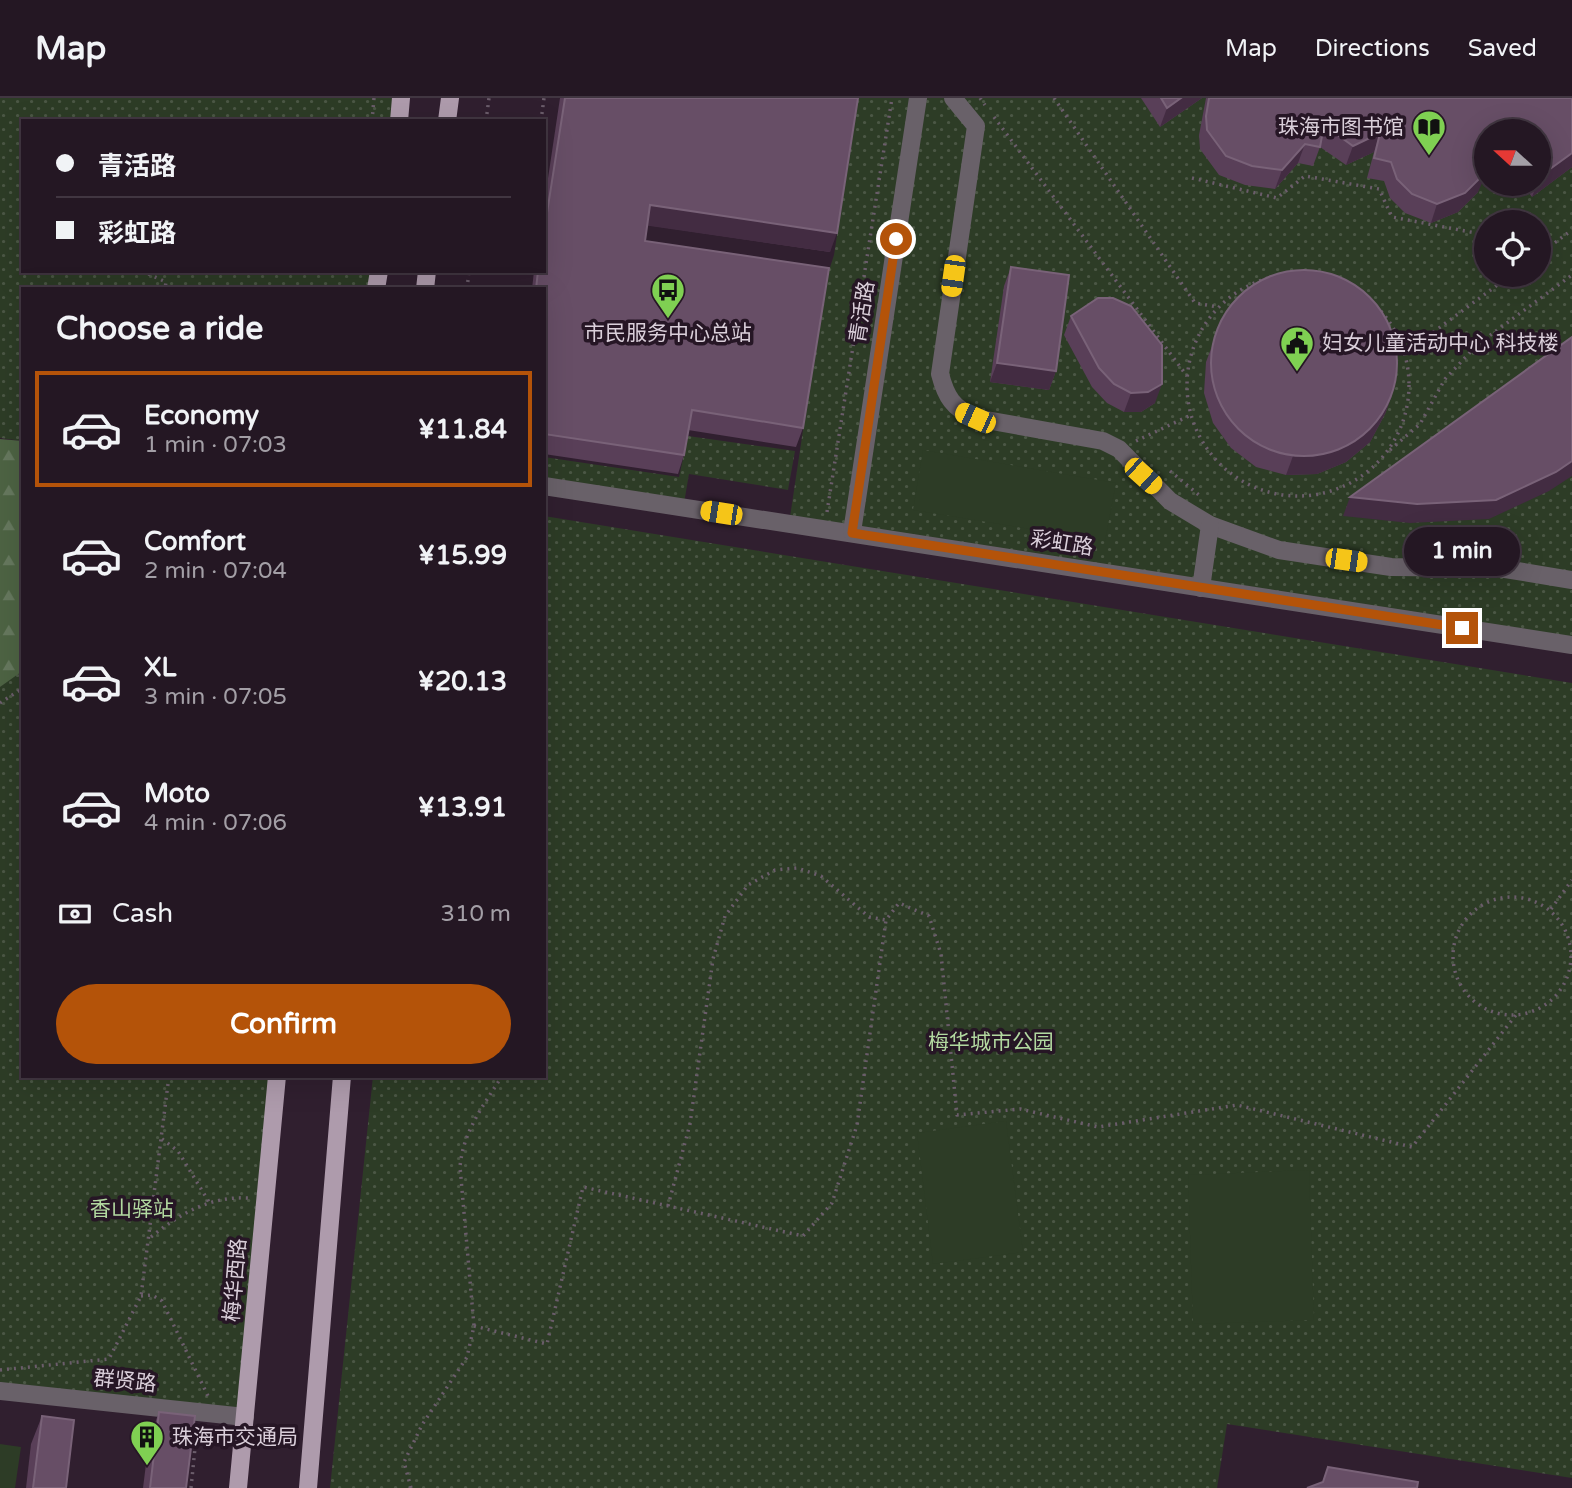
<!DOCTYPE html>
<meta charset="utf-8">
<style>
:root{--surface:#241723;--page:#302430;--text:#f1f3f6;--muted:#a39fa6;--line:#413641;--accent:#b45309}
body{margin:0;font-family:"Varela Round","Noto Sans SC",sans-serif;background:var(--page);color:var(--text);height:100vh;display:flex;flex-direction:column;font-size:26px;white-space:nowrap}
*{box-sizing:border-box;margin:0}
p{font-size:23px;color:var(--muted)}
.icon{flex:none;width:38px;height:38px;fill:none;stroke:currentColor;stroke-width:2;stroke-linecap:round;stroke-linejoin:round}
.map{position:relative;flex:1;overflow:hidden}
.sheet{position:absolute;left:21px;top:189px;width:525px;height:791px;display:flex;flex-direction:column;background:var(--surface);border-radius:0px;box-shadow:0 7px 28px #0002,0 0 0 2px var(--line)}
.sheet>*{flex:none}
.hud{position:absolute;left:21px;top:21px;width:525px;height:154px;border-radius:0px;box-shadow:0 7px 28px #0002,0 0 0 2px var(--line);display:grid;align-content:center;height:154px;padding:0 35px;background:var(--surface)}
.needle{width:46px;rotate:291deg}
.fabs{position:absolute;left:1474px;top:21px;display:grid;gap:14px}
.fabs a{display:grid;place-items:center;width:77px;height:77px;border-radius:50%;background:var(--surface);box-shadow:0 7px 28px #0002,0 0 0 2px var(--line);font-size:35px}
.end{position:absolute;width:32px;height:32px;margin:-16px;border:9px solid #b45309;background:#fff;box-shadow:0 0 0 4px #fff}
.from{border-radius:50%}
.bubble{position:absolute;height:49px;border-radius:24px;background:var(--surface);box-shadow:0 7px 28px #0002,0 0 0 2px var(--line);font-size:23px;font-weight:700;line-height:49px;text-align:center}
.car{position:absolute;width:21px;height:42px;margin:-21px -10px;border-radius:9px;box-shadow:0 0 5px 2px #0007;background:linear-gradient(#f5c518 24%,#345 0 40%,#f5c518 0 76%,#345 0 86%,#f5c518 0)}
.hud b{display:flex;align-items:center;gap:24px;height:66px;font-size:26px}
.hud b+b{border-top:2px solid var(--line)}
.hud i{width:18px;height:18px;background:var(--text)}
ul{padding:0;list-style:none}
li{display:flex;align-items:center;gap:21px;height:116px;margin:0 14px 10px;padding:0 21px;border:4px solid transparent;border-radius:0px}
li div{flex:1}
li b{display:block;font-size:26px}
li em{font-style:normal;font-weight:700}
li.selected{border-color:var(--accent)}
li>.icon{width:63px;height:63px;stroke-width:1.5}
h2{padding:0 35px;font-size:32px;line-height:84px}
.pay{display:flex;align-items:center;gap:18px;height:77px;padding:0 35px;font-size:26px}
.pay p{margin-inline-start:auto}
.primary-button{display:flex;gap:14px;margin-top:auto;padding:14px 35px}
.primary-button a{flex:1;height:80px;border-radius:42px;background:var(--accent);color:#fff;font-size:28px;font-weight:700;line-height:80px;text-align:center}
header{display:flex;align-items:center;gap:42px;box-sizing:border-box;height:98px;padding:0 35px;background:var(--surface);border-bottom:2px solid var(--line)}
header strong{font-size:33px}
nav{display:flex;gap:38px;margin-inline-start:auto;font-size:24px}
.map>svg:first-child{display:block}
.grass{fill:url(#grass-dots);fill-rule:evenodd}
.forest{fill:url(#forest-firs)}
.pitch{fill:#2d3c26}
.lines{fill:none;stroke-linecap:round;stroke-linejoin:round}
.path{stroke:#6b5d6b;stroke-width:3.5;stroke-dasharray:2 5;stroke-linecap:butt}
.minor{stroke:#696169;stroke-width:18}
.major{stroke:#ae9bac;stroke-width:18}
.wall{fill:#593f58}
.shaded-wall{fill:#432c42}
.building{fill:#674e66;stroke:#796278;stroke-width:2}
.route{stroke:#b45309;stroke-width:9}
.labels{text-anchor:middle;stroke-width:7;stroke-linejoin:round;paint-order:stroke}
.poi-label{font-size:21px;fill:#dacfda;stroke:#261625;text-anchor:start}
.street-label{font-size:21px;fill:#dacfda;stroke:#261625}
.park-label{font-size:21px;fill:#b2d9a0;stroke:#261625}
</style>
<header>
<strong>Map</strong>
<nav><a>Map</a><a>Directions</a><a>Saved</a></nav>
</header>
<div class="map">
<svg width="1572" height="1390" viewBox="0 0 1572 1390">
<defs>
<pattern id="grass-dots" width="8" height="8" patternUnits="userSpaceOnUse" patternTransform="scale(1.75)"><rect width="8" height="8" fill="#2d3c26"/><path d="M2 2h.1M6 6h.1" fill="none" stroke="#4b5745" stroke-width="1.8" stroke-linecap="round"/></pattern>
<pattern id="forest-firs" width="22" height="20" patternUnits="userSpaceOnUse" patternTransform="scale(1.75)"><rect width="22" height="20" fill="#4d6343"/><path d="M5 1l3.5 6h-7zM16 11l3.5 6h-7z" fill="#66785e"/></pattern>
</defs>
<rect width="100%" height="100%" fill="#301f2f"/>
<!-- grass -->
<g class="grass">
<polygon points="0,0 400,0 398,23 23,23 23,173 378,173 376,191 23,191 23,343 0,340"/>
<polygon points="858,0 913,0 848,427 790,419 825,185 834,157"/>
<path d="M918,0h654v547l-720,-113zM1486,33h52v53h-52zM1486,124h52v53h-52z"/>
<polygon points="688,338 795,353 788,392 689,376 684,405 544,385 544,359 679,379"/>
<polygon points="544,418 1572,585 1572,1380 1227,1326 1217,1390 330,1390 373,978 544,978"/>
<polygon points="23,570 23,978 277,978 244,1318 0,1293 0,589"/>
</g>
<!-- forest -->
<polygon class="forest" points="0,341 23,343 23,569 21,574 0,589"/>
<!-- pitch -->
<g class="pitch">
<polygon points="923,352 1116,385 1105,443 913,412"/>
<polygon points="1006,1023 1023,1154 933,1166 917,1035"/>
<polygon points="1309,1072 1314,1222 1193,1226 1188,1077"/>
<polygon points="0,1346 21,1349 15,1390 0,1390"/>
</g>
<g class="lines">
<!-- path -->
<g class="path">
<polyline points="980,0 985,7"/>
<polyline points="1054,0 1195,205 1218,209"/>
<polyline points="994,19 1187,278"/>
<polyline points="372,23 374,0"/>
<polyline points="486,23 489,0"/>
<polyline points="541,23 544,0"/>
<polyline points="1192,80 1277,100 1305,78 1379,91 1392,119 1486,137"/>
<polyline points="1538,157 1572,132"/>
<polyline points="142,173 166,184 165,191"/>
<circle cx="1298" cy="287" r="111"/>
<polyline points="467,191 469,173"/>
<polyline points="1405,255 1511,177"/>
<polyline points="1136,343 1191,317"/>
<polyline points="1390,352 1420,326 1445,281 1477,247 1572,177"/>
<polyline points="1170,373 1199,397"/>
<polyline points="827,414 892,0"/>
<polyline points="0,605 23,590"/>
<circle cx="1512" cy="858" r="59"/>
<polyline points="1551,811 1572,782"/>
<polyline points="162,1041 178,1053 209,1104"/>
<polyline points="668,1108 690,1026 713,861 725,818 748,787 775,772 797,770 821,778 869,819 886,822"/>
<path d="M151,1139c30,-24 59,-41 98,-39"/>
<polyline points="141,1198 152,1197 162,1203 208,1298"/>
<polyline points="474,1228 547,1246 583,1089 803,1138 832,1105 857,1027 886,822 899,805 929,818 941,856 957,1017 1020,1011 1098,1029 1237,1007 1412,1049 1516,917"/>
<polyline points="0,1272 109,1261 141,1198 169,978"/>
<polyline points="191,1390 197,1330"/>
<path d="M411,1390l-7,-26 18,-37 45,-68 7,-31 -14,-159c3,-36 24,-62 42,-91"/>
</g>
<!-- minor -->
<g class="minor">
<path d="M953,0l23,28 -36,248c6,23 13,34 35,44l128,23 16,8 51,52 40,24 69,25 112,17 108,1 73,12"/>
<polyline points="544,388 1572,547"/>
<polyline points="852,434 918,0"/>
<polyline points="1201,490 1210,427"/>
<polyline points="0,1293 245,1319"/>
</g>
<!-- major -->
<g class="major">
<polyline points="399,23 401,0"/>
<polyline points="447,23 450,0"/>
<polyline points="376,191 379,173"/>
<polyline points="425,191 427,173"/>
<polyline points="238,1390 277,978"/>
<polyline points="308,1390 342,978"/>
</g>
</g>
<!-- wall -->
<g class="wall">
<polygon points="560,0 858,0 830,154 647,127 645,143 803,330 796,349 688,332 684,357 678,376 544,356 544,191 532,191 534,173 544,173 544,107"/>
<polygon points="1141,0 1202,0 1160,29"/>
<polygon points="1206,0 1572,0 1572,69 1532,99 1522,86 1538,86 1538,33 1486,33 1478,94 1458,114 1431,125 1405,115 1390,100 1384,83 1367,80 1374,54 1346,67 1320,49 1313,68 1298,65 1275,91 1245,87 1219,77 1200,51 1199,37"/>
<polygon points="1011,169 1056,273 1049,292 990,284 1004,188"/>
<polygon points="1224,216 1392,297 1385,316 1370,344 1346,364 1317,376 1286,377 1256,369 1231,350 1213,325 1204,295 1206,264"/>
<polygon points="1071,218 1155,305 1141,314 1124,314 1107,305 1092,289 1064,237"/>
<polygon points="159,1314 186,1390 143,1390 149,1342"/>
<polygon points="42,1318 66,1390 26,1390 31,1346"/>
</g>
<!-- shaded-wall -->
<g class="shaded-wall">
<polygon points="1181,0 1202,0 1160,29 1167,10"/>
<polygon points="1380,35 1374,54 1346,67 1353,48"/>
<polygon points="1305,46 1298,65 1275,91 1282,72"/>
<polygon points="1572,55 1572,69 1532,99 1537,86 1538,86 1539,79"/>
<polygon points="1486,73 1486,76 1478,94 1458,114 1431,125 1437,106"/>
<polygon points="650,107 837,135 830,154 643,127"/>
<polygon points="997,265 1056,273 1049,292 990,284"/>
<polygon points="1162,286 1155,305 1141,314 1124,314 1131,295"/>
<polygon points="1392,297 1385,316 1370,344 1346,364 1317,376 1286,377 1293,358"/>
<polygon points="1572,363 1572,378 1549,393 1489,421 1410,425 1343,418 1350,399"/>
</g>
<!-- building -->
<g class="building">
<polygon points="565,0 858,0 837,135 650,107 645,143 829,170 803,330 692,312 684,357 544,336 544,191 536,191 538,173 544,173 544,134"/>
<polygon points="1161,0 1181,0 1167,10"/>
<polygon points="1209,0 1572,0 1572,55 1539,79 1538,78 1538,33 1486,33 1485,75 1465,95 1437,106 1412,96 1397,81 1391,64 1374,60 1380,35 1353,48 1324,27 1320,49 1305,46 1282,72 1252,68 1226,58 1207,32 1206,18"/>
<polygon points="1011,169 1069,177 1056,273 997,265"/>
<circle cx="1304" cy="265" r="93"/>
<polygon points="1098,200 1113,200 1131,208 1162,247 1162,286 1148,294 1131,295 1114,286 1099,270 1071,218"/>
<polygon points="1572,239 1572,363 1556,374 1496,402 1417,406 1350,399"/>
<polygon points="159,1314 195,1318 186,1390 150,1390"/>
<polygon points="42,1318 74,1322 66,1390 33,1390"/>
<polygon points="1328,1369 1418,1384 1417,1390 1307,1390 1323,1384"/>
</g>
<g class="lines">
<!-- route -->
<polyline class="route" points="896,141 852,435 1462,530"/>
</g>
<!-- icons -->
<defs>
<g id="library-pin" transform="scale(1.75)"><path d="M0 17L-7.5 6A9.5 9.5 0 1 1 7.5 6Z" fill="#7fd052" stroke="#261625"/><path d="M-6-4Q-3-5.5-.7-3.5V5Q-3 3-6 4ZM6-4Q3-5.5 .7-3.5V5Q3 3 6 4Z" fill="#111"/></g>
<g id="bus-pin" transform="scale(1.75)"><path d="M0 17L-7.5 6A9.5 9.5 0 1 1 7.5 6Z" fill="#7fd052" stroke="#261625"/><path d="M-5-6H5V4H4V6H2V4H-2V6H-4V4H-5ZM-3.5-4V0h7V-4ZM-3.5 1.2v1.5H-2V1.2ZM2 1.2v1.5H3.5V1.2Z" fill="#111"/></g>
<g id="civic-pin" transform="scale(1.75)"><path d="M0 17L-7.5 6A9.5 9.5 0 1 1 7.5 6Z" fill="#7fd052" stroke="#261625"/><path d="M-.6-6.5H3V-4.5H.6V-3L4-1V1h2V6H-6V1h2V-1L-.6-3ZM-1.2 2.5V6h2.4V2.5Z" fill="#111"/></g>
<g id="building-pin" transform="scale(1.75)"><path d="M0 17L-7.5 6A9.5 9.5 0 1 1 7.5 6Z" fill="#7fd052" stroke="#261625"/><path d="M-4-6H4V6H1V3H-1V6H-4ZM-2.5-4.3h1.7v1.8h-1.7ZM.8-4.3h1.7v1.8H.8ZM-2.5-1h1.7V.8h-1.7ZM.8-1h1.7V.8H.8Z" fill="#111"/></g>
</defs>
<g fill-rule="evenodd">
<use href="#library-pin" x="1429" y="29"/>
<use href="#bus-pin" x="668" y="192"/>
<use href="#civic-pin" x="1297" y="245"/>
<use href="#building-pin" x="147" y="1339"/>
</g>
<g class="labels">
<!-- poi labels -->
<g class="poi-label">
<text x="1404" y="36" text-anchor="end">珠海市图书馆</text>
<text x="668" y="242" text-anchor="middle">市民服务中心总站</text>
<text x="1322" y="252">妇女儿童活动中心 科技楼</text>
<text x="172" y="1346">珠海市交通局</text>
</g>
<!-- street labels -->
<g class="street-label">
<text transform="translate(862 214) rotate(-81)" y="7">青活路</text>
<text transform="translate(1062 445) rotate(9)" y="7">彩虹路</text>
<text transform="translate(235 1182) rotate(-85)" y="7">梅华西路</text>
<text transform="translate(125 1283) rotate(6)" y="7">群贤路</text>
</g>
<!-- park labels -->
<g class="park-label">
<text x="991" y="951">梅华城市公园</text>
<text x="132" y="1118">香山驿站</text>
</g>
</g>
</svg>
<div class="fabs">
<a><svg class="needle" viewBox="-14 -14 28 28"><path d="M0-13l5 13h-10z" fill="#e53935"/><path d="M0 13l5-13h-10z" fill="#a39fa6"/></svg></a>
<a><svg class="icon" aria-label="locate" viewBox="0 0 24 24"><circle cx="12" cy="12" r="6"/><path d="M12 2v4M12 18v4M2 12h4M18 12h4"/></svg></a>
</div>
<i class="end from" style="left:896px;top:141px"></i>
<i class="end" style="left:1462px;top:530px"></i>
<div class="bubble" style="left:1404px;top:429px;width:116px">1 min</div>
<i class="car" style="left:953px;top:178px;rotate:188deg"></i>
<i class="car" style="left:975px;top:320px;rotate:294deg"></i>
<i class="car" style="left:1143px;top:378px;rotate:132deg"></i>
<i class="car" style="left:721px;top:415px;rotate:279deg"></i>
<i class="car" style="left:1346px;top:462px;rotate:98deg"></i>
<div class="hud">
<b><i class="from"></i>青活路</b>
<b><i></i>彩虹路</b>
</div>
<section class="sheet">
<h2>Choose a ride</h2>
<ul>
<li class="selected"><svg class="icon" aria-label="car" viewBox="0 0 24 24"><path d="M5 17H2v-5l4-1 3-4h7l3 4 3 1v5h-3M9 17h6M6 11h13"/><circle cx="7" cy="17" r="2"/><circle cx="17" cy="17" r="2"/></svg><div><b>Economy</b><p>1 min · 07:03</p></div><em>¥11.84</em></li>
<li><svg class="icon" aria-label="car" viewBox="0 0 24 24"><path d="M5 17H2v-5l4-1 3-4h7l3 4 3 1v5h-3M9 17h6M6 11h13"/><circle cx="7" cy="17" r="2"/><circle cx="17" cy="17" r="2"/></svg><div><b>Comfort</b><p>2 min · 07:04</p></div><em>¥15.99</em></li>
<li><svg class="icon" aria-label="car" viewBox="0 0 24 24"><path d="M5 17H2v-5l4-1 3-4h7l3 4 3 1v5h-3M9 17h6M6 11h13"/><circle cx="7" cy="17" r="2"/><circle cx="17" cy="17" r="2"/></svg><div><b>XL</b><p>3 min · 07:05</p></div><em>¥20.13</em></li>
<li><svg class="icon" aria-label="car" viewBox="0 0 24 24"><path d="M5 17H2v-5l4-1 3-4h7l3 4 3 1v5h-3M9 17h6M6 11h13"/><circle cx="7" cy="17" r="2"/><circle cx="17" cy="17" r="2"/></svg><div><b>Moto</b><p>4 min · 07:06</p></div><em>¥13.91</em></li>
</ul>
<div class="pay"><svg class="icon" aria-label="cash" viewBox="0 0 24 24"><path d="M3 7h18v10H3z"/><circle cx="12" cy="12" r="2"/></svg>Cash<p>310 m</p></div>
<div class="primary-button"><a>Confirm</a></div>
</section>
</div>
